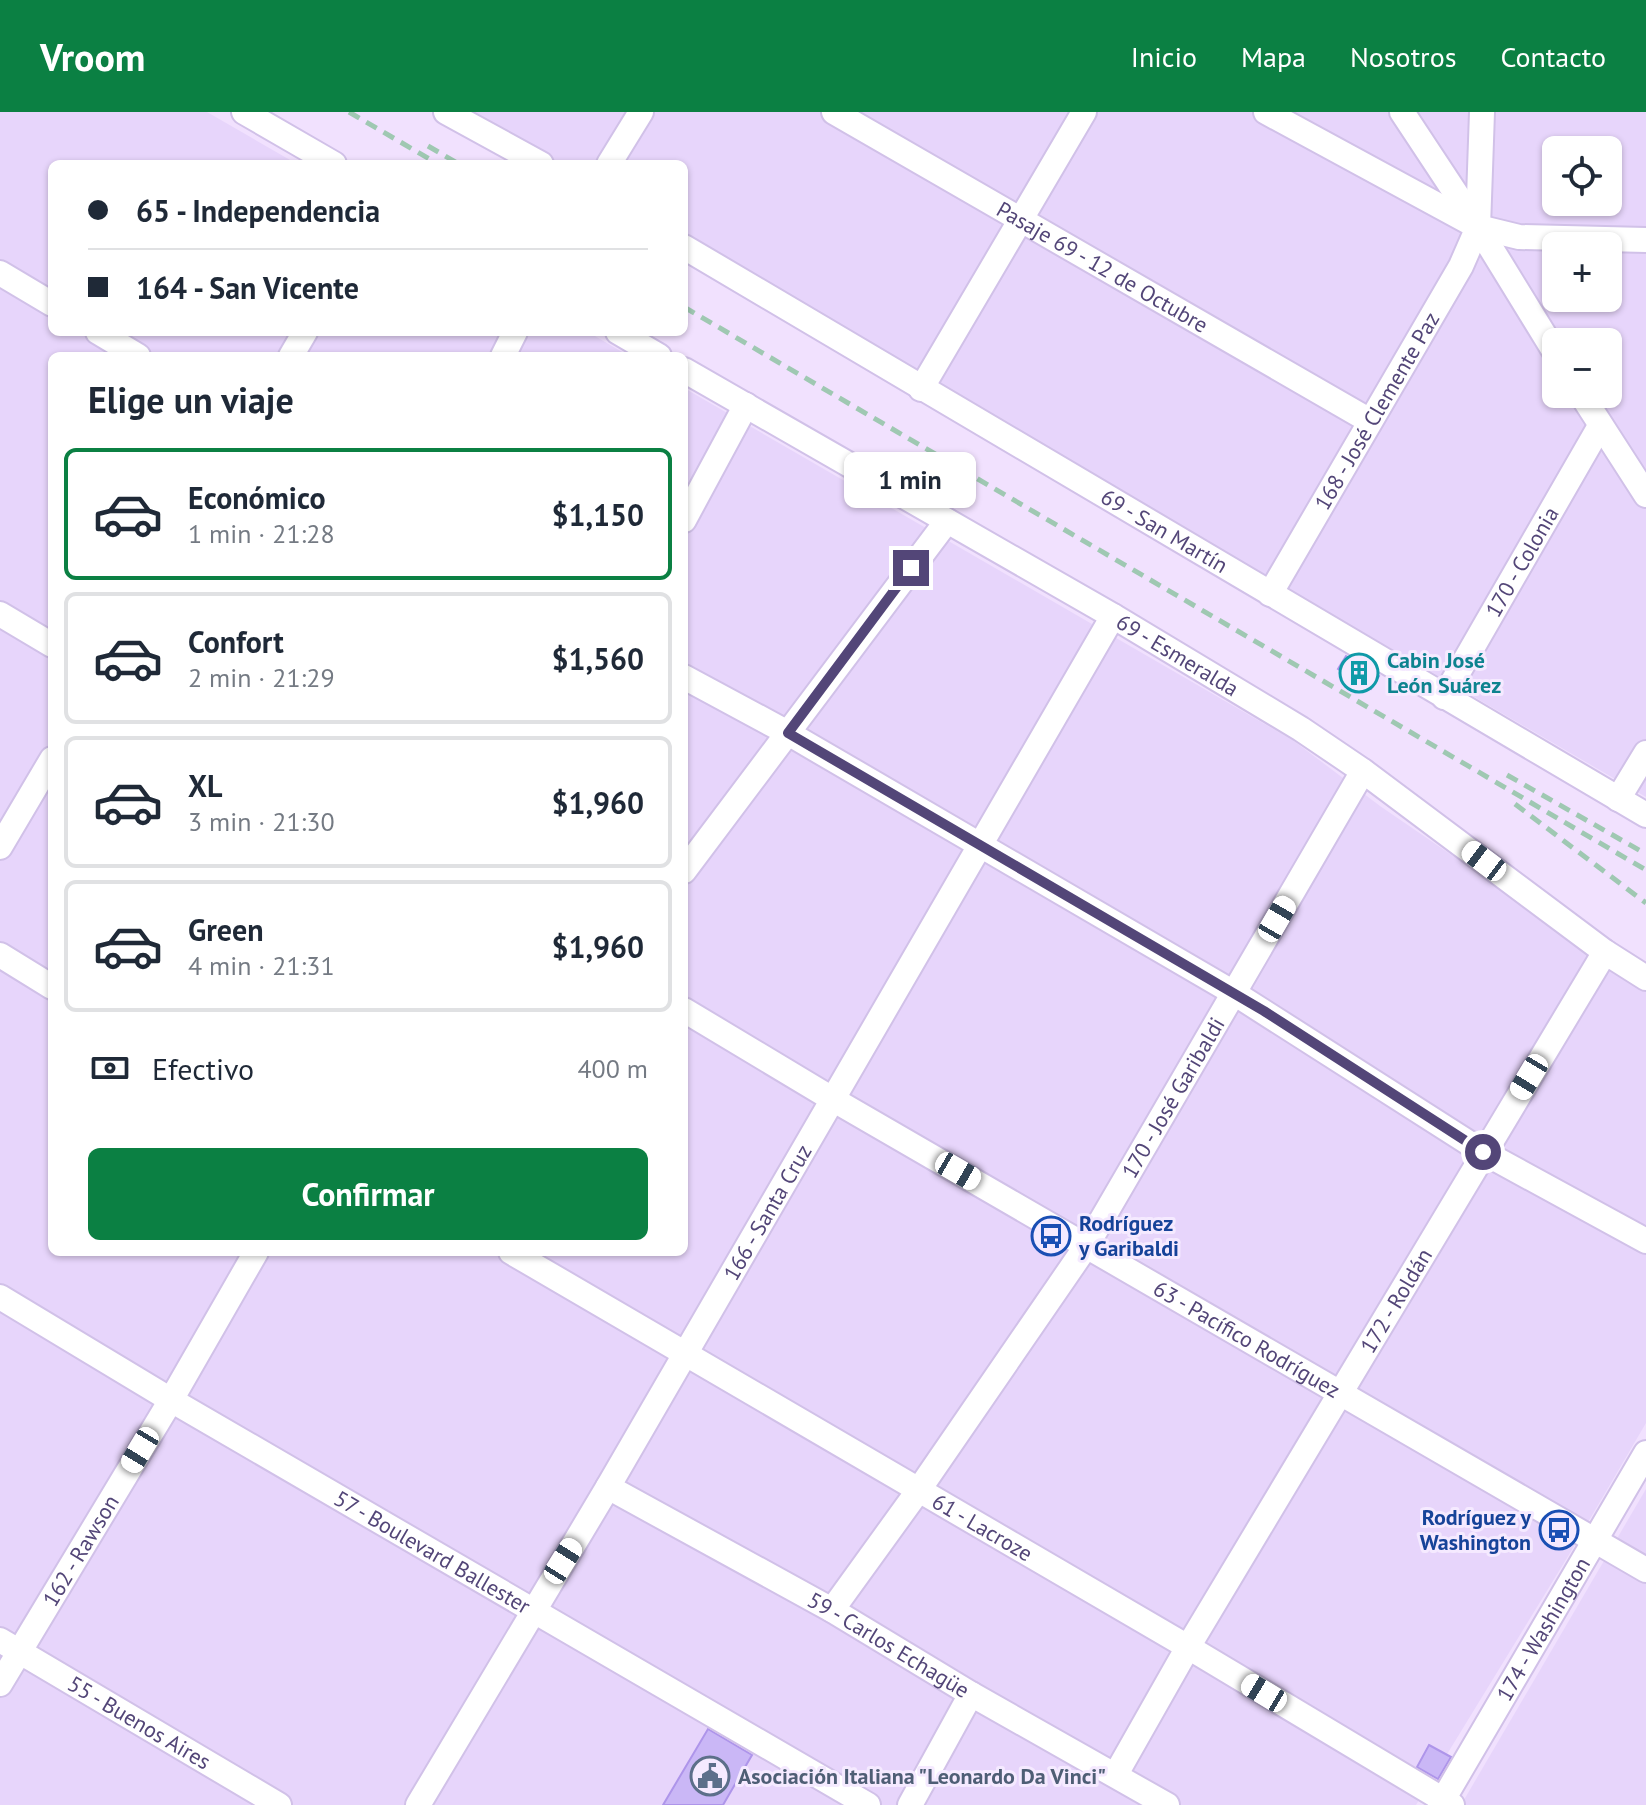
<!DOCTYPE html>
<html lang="es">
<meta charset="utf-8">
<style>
:root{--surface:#fff;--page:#f2f2f3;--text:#1f2937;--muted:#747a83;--line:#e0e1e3;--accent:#0b8043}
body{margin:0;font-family:"PT Sans",sans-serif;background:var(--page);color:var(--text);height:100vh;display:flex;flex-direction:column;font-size:30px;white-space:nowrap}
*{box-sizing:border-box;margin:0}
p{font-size:26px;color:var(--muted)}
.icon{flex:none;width:44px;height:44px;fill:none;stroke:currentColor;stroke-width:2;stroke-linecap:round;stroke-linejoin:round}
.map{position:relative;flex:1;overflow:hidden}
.panel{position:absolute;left:48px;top:240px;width:640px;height:904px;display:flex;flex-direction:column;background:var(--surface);border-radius:12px;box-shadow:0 2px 6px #0004}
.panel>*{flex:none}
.banner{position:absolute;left:48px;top:48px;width:640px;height:176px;border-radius:12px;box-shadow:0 2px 6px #0004;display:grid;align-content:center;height:176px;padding:0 40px;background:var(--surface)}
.fabs{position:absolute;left:1542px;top:24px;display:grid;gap:16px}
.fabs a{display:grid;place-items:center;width:80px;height:80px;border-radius:12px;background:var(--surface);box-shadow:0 2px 6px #0004;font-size:40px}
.end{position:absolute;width:36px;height:36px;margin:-18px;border:10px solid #534678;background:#fff;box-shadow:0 0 0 4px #fff}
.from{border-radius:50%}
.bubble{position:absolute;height:56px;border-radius:12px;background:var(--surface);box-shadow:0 2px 6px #0004;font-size:26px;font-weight:600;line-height:56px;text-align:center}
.car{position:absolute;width:24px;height:48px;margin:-24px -12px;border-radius:10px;box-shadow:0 0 6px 2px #0007;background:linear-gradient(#fff 24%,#345 0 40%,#fff 0 76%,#345 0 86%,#fff 0)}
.banner b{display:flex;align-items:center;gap:28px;height:76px;font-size:30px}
.banner b+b{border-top:2px solid var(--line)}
.banner i{width:20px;height:20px;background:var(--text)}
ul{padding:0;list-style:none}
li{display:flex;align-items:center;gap:24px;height:132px;margin:0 16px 12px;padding:0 24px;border:4px solid var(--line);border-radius:12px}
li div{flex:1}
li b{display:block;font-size:30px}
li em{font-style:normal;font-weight:600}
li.active{border-color:var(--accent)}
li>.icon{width:72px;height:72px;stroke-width:1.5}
h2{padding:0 40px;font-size:36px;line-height:96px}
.pay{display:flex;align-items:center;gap:20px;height:88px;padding:0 40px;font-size:30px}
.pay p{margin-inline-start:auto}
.cta{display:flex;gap:16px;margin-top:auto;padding:16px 40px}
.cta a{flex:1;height:92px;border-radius:12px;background:var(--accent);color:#fff;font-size:32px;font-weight:600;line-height:92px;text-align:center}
header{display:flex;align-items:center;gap:48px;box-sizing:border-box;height:112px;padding:0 40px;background:var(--accent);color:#fff}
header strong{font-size:38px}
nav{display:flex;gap:44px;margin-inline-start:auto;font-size:28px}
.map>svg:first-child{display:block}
.residential{fill:#e7d5fb;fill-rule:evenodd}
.building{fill:#cab7f6;stroke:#ae95ea;stroke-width:2}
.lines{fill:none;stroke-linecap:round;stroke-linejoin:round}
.minor-casing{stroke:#d1c1e8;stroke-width:28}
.minor{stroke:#fff;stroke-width:24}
.rail{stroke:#9fc8b2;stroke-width:5;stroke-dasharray:12 8;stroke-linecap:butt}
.route{stroke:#534678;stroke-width:10}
.labels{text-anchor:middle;stroke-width:6;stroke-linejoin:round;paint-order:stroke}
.street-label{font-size:22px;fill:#534678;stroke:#f5eaff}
.culture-label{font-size:22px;font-weight:bold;fill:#0d838f;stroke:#f5eaff;text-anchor:start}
.transit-label{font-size:22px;font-weight:bold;fill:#164399;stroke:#f5eaff;text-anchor:start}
.service-label{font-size:22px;font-weight:bold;fill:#4e5e75;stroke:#f5eaff;text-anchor:start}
</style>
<header>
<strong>Vroom</strong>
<nav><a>Inicio</a><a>Mapa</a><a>Nosotros</a><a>Contacto</a></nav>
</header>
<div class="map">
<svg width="1646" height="1693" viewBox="0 0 1646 1693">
<rect width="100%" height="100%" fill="#f1e1fe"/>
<!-- residential -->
<g class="residential">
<polygon points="0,0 207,0 297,52 52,52 52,220 588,220 629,244 52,244 52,1140 684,1140 684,276 1294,629 1380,694 1646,876 1646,1311 1570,1441 1416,1693 0,1693"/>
<path d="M468,0h1178v685l-962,-560v-73h-126zM1556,38h52v52h-52zM1556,134h52v52h-52zM1556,230h52v52h-52z"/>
<polygon points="1646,1377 1646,1693 1461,1693"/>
</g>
<!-- building -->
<g class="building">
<polygon points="1346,544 1379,564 1371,577 1338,557"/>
<polygon points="708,1617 752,1643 723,1693 663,1693"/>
<polygon points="1429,1633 1451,1645 1438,1667 1417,1655"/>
</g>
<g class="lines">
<!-- minor casing -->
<g class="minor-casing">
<g id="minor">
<polyline points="244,0 334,52"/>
<polyline points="446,0 541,52"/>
<path id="s1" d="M834,0l536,309"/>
<polyline points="1266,0 1478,115 1519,125 1646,128"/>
<polyline points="1402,0 1478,115 1556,242"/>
<polyline points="609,52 641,0"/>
<path id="s2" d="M684,135l962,568"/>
<polyline points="0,161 52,192"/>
<polyline points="98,220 138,244"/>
<polyline points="618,220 659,244"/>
<polyline points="291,244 305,220"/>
<polyline points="503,244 515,220"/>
<path id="s3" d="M684,258l429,246 188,113 62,42 242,181 41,26"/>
<polyline points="921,277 1084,0"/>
<polyline points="1581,282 1646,383"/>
<polyline points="684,408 746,293"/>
<path id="s4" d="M1270,482l191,-328 17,-39 4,-115"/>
<polyline points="0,502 52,533"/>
<polyline points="684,565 788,621 1234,881 1483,1040 1646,1129"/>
<path id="s5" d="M1444,585l156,-271"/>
<polyline points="1618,687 1646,641"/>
<polyline points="0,735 52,647"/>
<polyline points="684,759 947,409"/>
<polyline points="0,843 52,875"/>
<path id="s6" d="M684,898l150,90 812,470"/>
<path id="s7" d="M511,1140l677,395 264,158"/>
<path id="s8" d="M0,1185l171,103 697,405"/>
<path id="s9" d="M608,1375l224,123 139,84 196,111"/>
<path id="s10" d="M832,1498l86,-119 169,-246 276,-474"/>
<path id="s11" d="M0,1528l279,165"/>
<path id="s12" d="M0,1572l171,-284 85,-148"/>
<path id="s13" d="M1116,1662l72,-127 417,-695"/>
<path id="s14" d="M418,1693l190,-318 505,-871"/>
<polyline points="910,1693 971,1582"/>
<path id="s15" d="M1440,1693l206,-352"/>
</g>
</g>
<!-- minor -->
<use href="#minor" class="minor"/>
<!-- rail -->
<g class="rail">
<polyline points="349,0 438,52"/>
<polyline points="428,34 459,52"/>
<polyline points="684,195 1646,758"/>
<polyline points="1507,663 1646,742"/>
<polyline points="1515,692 1646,791"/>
</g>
</g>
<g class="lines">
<!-- route -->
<polyline class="route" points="911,456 788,621 1264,899 1483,1040"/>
</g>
<!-- icons -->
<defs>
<g id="building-ring" transform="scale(2)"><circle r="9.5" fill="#f5eaff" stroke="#0f9aa8" stroke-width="1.5"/><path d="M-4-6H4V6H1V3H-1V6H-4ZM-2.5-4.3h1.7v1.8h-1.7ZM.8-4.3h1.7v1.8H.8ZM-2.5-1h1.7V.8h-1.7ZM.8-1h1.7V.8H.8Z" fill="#0f9aa8"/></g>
<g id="bus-ring" transform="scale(2)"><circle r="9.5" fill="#f5eaff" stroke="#1a4fb4" stroke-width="1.5"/><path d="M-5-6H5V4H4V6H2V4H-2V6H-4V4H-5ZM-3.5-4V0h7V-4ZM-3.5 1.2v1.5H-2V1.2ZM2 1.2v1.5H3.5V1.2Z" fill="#1a4fb4"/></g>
<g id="civic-ring" transform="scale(2)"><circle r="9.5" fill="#f5eaff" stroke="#5c6f8a" stroke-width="1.5"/><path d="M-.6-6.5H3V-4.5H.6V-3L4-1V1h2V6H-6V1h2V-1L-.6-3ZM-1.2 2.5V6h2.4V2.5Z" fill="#5c6f8a"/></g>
</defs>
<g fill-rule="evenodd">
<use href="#building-ring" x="1359" y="561"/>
<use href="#bus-ring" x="1051" y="1124"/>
<use href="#bus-ring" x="1559" y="1418"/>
<use href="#civic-ring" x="710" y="1664"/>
</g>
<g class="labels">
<!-- street labels -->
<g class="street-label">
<text dy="8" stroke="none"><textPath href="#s1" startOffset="310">Pasaje 69 - 12 de Octubre</textPath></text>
<text dy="8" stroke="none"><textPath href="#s4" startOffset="212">168 - José Clemente Paz</textPath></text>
<text dy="8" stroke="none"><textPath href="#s2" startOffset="558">69 - San Martín</textPath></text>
<text dy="8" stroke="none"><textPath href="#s5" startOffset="156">170 - Colonia</textPath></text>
<text dy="8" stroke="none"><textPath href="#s3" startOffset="570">69 - Esmeralda</textPath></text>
<text dy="8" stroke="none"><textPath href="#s10" startOffset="616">170 - José Garibaldi</textPath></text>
<text dy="8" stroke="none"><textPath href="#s14" startOffset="688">166 - Santa Cruz</textPath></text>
<text dy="8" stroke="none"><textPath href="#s13" startOffset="550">172 - Roldán</textPath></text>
<text dy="8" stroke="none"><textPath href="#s6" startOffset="652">63 - Pacífico Rodríguez</textPath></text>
<text dy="8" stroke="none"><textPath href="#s7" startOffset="546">61 - Lacroze</textPath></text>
<text dy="8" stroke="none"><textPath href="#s12" startOffset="156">162 - Rawson</textPath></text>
<text dy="8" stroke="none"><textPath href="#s8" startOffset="502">57 - Boulevard Ballester</textPath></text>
<text dy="8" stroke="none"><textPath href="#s15" startOffset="204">174 - Washington</textPath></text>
<text dy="8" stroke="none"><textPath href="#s9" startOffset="322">59 - Carlos Echagüe</textPath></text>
<text dy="8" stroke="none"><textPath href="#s11" startOffset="162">55 - Buenos Aires</textPath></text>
</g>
<!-- culture labels -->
<g class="culture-label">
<text x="1387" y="556">Cabin José<tspan x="1387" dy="25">León Suárez</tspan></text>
</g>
<!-- transit labels -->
<g class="transit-label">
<text x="1079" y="1119">Rodríguez<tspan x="1079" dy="25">y Garibaldi</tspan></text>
<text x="1531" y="1413" text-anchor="end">Rodríguez y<tspan x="1531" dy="25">Washington</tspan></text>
</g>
<!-- service labels -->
<g class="service-label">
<text x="738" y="1672">Asociación Italiana "Leonardo Da Vinci"</text>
</g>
</g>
</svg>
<div class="fabs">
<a><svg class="icon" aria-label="locate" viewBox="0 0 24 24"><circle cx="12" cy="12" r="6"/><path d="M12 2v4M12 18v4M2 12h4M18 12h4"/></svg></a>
<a>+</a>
<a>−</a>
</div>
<i class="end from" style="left:1483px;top:1040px"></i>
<i class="end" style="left:911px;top:456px"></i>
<div class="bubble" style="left:844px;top:340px;width:132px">1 min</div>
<i class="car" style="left:1484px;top:749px;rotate:307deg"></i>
<i class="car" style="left:1277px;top:807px;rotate:30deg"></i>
<i class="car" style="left:1529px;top:965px;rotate:211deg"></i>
<i class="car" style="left:958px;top:1059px;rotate:120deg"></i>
<i class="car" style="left:140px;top:1338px;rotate:211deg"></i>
<i class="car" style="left:563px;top:1449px;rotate:32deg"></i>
<i class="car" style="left:1264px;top:1581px;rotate:301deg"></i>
<div class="banner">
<b><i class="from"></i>65 - Independencia</b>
<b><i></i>164 - San Vicente</b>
</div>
<section class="panel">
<h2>Elige un viaje</h2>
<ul>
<li class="active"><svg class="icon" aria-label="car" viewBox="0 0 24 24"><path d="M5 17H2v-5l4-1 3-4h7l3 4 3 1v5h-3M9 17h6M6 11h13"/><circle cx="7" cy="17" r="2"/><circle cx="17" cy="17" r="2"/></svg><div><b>Económico</b><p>1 min · 21:28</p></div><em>$1,150</em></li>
<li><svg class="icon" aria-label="car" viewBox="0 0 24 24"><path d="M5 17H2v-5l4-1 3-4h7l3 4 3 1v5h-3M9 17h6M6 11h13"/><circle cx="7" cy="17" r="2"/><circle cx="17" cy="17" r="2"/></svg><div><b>Confort</b><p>2 min · 21:29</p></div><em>$1,560</em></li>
<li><svg class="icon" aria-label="car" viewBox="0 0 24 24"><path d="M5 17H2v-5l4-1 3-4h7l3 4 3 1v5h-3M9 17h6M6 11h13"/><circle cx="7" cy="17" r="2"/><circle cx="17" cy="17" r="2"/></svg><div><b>XL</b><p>3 min · 21:30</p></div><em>$1,960</em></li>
<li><svg class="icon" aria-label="car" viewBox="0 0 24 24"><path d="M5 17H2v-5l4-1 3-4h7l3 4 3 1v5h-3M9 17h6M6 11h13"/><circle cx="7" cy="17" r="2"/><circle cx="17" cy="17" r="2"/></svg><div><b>Green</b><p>4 min · 21:31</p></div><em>$1,960</em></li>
</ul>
<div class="pay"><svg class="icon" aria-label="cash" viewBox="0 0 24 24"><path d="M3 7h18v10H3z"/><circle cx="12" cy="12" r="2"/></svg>Efectivo<p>400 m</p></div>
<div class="cta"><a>Confirmar</a></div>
</section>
</div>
